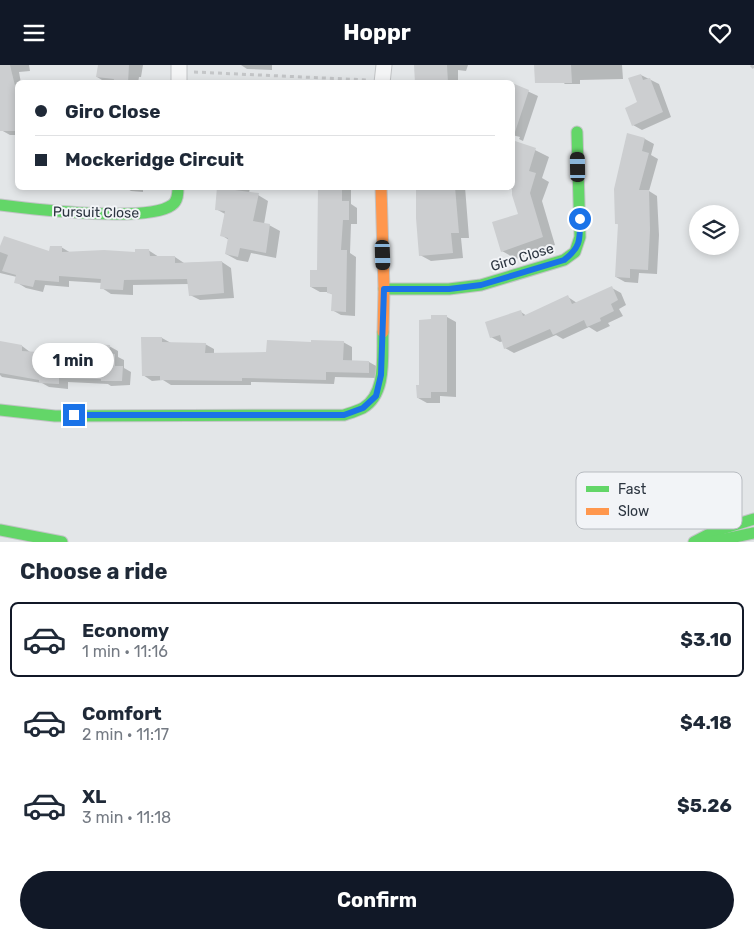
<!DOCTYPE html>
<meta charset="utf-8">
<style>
:root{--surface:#fff;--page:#f6f6f7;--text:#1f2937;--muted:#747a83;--line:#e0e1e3;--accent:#111827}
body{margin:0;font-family:Rubik,sans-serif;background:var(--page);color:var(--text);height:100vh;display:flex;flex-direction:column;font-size:19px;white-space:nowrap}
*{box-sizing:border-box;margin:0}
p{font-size:16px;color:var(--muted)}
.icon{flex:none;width:28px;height:28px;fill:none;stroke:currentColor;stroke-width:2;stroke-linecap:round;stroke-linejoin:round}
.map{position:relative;height:477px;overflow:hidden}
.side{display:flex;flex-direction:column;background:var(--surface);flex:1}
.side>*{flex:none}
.banner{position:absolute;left:15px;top:15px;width:500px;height:110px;border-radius:8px;box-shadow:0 2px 8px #0003;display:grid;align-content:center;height:110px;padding:0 20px;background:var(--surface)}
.tools{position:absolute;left:689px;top:140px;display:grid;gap:10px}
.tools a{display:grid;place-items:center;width:50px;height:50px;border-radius:50%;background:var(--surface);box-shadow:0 2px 8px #0003;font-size:25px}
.end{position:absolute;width:22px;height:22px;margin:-11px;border:6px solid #1a73e8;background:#fff;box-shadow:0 0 0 2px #fff}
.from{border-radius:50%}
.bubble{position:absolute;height:35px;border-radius:18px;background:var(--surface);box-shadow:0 2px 8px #0003;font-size:16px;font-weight:700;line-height:35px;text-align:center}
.car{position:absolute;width:15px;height:30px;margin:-15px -8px;border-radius:6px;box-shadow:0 0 4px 1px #0007;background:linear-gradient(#222 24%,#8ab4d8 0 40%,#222 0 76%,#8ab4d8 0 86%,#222 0)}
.banner b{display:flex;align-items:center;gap:18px;height:48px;font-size:19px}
.banner b+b{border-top:1px solid var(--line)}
.banner i{width:12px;height:12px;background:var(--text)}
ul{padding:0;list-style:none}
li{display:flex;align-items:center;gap:15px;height:75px;margin:0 10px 8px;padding:0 10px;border:2px solid transparent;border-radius:8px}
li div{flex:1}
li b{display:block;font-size:19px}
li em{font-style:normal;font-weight:700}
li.on{border-color:var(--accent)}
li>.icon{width:45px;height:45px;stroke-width:1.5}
h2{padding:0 20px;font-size:22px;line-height:60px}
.cta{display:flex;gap:10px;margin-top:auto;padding:10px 20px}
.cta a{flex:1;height:58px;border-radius:30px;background:var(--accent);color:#fff;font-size:20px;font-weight:700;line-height:58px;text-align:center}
header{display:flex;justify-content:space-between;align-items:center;height:65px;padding:0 20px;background:var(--accent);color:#fff;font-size:22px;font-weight:700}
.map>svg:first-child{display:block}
.shadow{fill:#0003}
.building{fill:#ccced0}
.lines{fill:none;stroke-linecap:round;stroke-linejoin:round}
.street-casing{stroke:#c2c4c6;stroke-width:17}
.fast-casing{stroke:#c2c4c6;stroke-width:13}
.slow-casing{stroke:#c2c4c6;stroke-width:13}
.path{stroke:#c4c6c8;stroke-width:3;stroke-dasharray:4 4;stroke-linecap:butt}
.street{stroke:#f3f4f5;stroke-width:15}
.fast{stroke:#63d668;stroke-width:11}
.slow{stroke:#ff974d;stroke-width:11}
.route{stroke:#1a73e8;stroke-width:6}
.labels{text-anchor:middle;stroke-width:4;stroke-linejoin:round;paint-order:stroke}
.street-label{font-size:14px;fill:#2c3540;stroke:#f2f4f7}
.key{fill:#f2f4f7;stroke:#b7bbc0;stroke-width:1}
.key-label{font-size:14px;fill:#2c3540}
</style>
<header><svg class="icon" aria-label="menu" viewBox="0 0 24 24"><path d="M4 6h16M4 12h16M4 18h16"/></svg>Hoppr<svg class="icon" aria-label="heart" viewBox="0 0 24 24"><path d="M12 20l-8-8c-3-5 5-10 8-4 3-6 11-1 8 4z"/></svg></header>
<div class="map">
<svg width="754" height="477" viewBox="0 0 754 477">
<rect width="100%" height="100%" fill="#e3e6e8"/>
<!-- shadow -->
<g class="shadow">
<polygon points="0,0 29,0 30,6 19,7 21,18 18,18 18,70 10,70 1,65"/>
<polygon points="99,0 143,0 141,12 139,12 138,18 107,18 97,12"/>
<polygon points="241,0 272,0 272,5 247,4"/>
<polygon points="419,0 468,0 466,6 458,5 458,18 416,18"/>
<polygon points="542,0 622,0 623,14 580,15 580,19 565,19"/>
<polygon points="641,10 659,19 671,52 642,65 633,60 638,38"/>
<polygon points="512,19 538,31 523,76 519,74 520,72 512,70"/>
<polygon points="628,70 645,74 654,79 651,90 658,94 649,126 657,131 659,170 657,209 639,208 638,218 625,217 616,212 619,160 616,158"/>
<polygon points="535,85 549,92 542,113 549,117 542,136 555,180 516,194 502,186 519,150 512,124 506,122 512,122"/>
<polygon points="125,122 143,122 143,127 131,126"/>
<polygon points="219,122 250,122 249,128 258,130 268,136 264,159 269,160 280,166 276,193 251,188 248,197 237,195 226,189 229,175 221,170 225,149 216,144"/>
<polygon points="320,122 351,122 351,139 357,143 357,159 351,159 350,188 356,192 355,251 341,250 332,245 333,230 328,227 320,227 311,222 318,207"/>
<polygon points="416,122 465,122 469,173 461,173 463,193 431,196 420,190"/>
<polygon points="61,182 71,188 136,189 148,185 159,192 175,192 184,198 222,197 231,203 234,233 200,235 190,230 189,219 133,220 133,230 111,229 102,223 102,218 69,216 69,222 45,220 43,227 26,223 16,217 17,212 0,208 0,184 50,187"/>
<polygon points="612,223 621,228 626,240 619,244 623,251 608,258 610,261 597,267 589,262 563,274 556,270 514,288 505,283 504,276 500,277 491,272 521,247 527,251 568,232 577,238"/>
<polygon points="447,252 456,257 456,332 440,331 440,338 427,338 418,333 420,321"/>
<polygon points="162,273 171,278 205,279 214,284 214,289 267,288 312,278 343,277 352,282 352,297 369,297 378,302 377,313 335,312 334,319 251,317 251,320 171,320 163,315 152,316 143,310"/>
<polygon points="0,277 22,281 30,287 92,292 109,281 118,286 118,292 124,295 124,303 131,307 130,320 111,321 108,319 68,317 68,324 49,322 42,318 2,312 0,310"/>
</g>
<!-- building -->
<g class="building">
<polygon points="0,0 10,0 18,33 18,66 0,66"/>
<polygon points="98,0 129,0 128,18 113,18 114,14 96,12"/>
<polygon points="414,0 447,0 448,18 415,18"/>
<polygon points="534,0 571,0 572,18 535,18"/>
<polygon points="641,9 643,15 650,13 663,47 632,61 625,43 637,37 628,13"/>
<polygon points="512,18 529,25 515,67 512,67"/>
<polygon points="627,68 645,73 642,86 649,88 639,125 649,125 650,165 648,205 630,204 630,213 615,212 618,159 615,159 614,124"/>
<polygon points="512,75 536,83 529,106 536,108 530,128 543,172 501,187 492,157 518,149 512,130"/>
<polygon points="217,122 235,122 235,125 259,128 253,156 270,159 266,188 240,183 238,192 225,189 228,173 220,171 225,146 215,145"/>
<polygon points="318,122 342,122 342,136 349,136 349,155 343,155 341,185 347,185 346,247 331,246 332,229 327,228 327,222 310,222 310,205 317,205"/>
<polygon points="416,122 455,122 459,168 451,168 453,188 419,191 416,153"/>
<polygon points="4,171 49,186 50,181 62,181 62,187 104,185 135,187 135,184 149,184 150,191 175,191 175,198 222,196 224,228 189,231 187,214 124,215 123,225 100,224 101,214 59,211 59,217 35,215 33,222 14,218 16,210 2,206 8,190 0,187 0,181"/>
<polygon points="612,221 618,235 611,239 614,246 600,253 601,256 587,262 584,255 553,270 550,264 504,284 500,270 490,273 485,257 521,245 523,251 568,230 572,239"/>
<polygon points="431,250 447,250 447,327 431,327 431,333 417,333 416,320 419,320 419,255 431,254"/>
<polygon points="141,272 162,272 162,277 206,278 205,288 266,287 267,275 311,277 311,275 344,276 343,295 369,296 369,308 326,307 326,315 242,313 242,316 160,315 160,311 142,311"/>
<polygon points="0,276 22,280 22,286 90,290 91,279 110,280 109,289 115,289 115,301 123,301 122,316 101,316 101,314 59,313 59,319 39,318 39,315 0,308"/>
</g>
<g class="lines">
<!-- street casing -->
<g class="street-casing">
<g id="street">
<polyline points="179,18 179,0"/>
<polyline points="382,18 384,0"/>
</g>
</g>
<!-- fast casing -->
<g class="fast-casing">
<g id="fast">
<path d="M0,140c32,4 148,18 172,0 6,-4 6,-12 6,-18"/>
<polyline points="384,224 449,224 481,220 564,195 575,187 580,172 577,67"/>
<path d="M0,345l55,6 289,-1c6,-2 13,-4 19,-7 24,-14 19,-52 20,-76"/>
<polyline points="0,465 62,477"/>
<polyline points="694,477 715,466 754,454"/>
<polyline points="711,477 754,468"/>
</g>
</g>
<!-- slow casing -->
<g class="slow-casing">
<polyline id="slow" points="381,122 384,224 383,267"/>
</g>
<!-- path -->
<g class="path">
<polyline points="751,0 754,3"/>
<polyline points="194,7 368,15"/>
</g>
<!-- street -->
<use href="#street" class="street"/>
<!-- fast -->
<use href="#fast" class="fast"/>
<!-- slow -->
<use href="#slow" class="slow"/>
</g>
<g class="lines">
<!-- route -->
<path class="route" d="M74,350h270l19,-7 13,-12 5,-21 3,-86h65l32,-4 83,-25c17,-13 16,-20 16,-41"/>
</g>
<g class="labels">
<!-- street labels -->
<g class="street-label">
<text transform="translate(96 147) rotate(1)" y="5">Pursuit Close</text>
<text transform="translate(522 192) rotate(-17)" y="5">Giro Close</text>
</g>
</g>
<!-- legend -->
<rect x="576" y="407" width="166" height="57" rx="8" class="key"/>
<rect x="586" y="421" width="23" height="6" fill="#63d668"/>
<rect x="586" y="443" width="23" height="7" fill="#ff974d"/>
<g class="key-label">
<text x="618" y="429">Fast</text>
<text x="618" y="451">Slow</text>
</g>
</svg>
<div class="tools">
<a><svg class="icon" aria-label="layers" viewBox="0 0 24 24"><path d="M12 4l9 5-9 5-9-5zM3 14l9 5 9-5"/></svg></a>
</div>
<i class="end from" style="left:580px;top:154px"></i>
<i class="end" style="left:74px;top:350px"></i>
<div class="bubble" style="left:32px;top:278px;width:82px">1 min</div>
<i class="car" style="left:578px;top:102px;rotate:359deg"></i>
<i class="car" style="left:383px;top:190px;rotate:178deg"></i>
<div class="banner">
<b><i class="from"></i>Giro Close</b>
<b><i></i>Mockeridge Circuit</b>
</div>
</div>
<section class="side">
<h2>Choose a ride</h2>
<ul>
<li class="on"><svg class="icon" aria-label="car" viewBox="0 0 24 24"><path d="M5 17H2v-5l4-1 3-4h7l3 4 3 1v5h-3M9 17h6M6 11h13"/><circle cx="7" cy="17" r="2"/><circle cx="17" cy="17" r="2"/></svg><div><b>Economy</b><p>1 min · 11:16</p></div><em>$3.10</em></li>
<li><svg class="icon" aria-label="car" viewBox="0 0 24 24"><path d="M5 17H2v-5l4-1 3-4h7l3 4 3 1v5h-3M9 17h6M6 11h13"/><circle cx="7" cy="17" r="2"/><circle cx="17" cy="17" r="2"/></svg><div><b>Comfort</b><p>2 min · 11:17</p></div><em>$4.18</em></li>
<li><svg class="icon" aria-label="car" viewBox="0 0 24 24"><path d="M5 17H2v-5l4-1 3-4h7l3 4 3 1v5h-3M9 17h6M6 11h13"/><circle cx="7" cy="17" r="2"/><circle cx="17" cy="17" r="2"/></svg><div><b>XL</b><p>3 min · 11:18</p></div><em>$5.26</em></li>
</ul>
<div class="cta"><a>Confirm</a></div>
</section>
